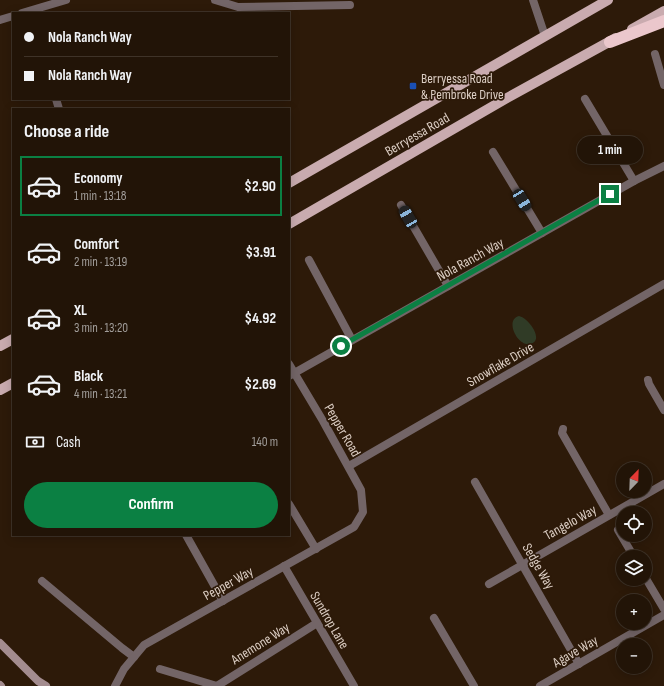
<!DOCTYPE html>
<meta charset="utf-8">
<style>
:root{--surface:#221407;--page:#2a1d11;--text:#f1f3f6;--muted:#a29e9b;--line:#3f3328;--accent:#0b8043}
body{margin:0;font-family:"Sofia Sans Condensed",sans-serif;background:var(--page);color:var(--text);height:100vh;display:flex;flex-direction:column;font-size:15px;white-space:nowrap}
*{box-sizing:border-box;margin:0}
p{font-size:13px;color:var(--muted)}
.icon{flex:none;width:22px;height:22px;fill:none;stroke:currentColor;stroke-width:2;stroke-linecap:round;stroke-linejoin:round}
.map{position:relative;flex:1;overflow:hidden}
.side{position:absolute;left:12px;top:108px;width:278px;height:428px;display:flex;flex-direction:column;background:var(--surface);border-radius:0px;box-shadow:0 2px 10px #0003,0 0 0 1px var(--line)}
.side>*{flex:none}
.hud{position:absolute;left:12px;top:12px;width:278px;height:88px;border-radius:0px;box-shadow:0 2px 10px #0003,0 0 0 1px var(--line);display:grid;align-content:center;height:88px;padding:0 12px;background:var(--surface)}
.needle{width:26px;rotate:23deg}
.buttons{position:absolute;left:616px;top:462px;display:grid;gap:8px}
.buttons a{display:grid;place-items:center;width:36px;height:36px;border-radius:50%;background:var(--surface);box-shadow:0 2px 10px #0003,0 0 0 1px var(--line);font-size:20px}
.end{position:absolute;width:18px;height:18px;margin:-9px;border:5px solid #0b8043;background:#fff;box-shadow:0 0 0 2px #fff}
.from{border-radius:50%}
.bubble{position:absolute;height:28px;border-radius:14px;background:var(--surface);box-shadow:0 2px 10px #0003,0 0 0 1px var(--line);font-size:13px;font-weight:700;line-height:28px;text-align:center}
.car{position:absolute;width:12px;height:24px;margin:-12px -6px;border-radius:5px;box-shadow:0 0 3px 1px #0007;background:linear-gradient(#222 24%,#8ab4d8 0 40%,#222 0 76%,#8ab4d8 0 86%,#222 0)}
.hud b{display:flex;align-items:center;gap:14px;height:38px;font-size:15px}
.hud b+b{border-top:1px solid var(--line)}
.hud i{width:10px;height:10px;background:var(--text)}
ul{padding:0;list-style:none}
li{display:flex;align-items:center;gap:12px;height:60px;margin:0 8px 6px;padding:0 4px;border:2px solid transparent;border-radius:0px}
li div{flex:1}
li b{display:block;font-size:15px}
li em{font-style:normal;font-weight:700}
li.selected{border-color:var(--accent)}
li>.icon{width:36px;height:36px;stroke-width:1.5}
h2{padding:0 12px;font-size:18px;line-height:48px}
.pay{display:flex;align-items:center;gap:10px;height:44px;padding:0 12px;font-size:15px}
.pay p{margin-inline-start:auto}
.primary-button{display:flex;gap:8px;margin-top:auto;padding:8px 12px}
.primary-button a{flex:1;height:46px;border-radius:24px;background:var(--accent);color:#fff;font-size:16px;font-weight:700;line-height:46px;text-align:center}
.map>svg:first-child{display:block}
.green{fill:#303b26}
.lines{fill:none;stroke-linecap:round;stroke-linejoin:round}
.service{stroke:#736567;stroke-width:8}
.minor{stroke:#736567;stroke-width:8}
.secondary{stroke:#a38c8f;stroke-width:8}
.primary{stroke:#c9abaf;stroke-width:10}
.motorway{stroke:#ebc7cc;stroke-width:12}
.route{stroke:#0b8043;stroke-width:5}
.transit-dot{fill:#1a4fb4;stroke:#2d1a09;stroke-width:1.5}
.labels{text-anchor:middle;stroke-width:3.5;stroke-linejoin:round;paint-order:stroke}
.poi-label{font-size:14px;fill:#dccec4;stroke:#2d1a09;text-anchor:start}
.street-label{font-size:14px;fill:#dccec4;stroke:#2d1a09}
</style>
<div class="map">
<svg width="664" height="686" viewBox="0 0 664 686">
<rect width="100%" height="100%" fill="#2d1a09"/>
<!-- green -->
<path class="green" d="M519,316c10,2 26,25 11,28 -12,3 -26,-24 -11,-28z"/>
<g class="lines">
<!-- service -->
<g class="service">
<polyline points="585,99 634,181"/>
<polyline points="493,152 542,233"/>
<polyline points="401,205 448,286"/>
<polyline points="309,260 352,340"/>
<polyline points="648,380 649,384 664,410"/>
<polyline points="563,429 562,433 609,515"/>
<polyline points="349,466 664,284"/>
<polyline points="475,482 579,664"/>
<polyline points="289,504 316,549"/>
<polyline points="618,530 634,557"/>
<polyline points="186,535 223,601"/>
<polyline points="645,577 664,609"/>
<polyline points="42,581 122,648 134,657"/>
<polyline points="434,618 474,686"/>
</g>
<!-- minor -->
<g class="minor">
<polyline points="215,0 238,7 350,5"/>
<polyline points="533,0 545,36"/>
<polyline points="22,13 66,0"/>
<polyline points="0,20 13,16"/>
<polyline points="655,54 664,85"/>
<polyline points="56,99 59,109"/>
<polyline points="289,376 634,181 664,166"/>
<polyline points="284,566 354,686"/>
<polyline points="489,584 664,484"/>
<polyline points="160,669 217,686"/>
<polyline points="115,686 124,669 144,645 354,527 363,512 361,490 323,421 289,364"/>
<polyline points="217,686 317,623"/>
<polyline points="540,686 664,615"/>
</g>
<!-- secondary -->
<g class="secondary">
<polyline points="0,643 38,681 46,686"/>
<polyline points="0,685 1,686"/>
</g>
<!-- primary -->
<g class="primary">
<polyline points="632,29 664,11"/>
<polyline points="289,183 608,0"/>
<polyline points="289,224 507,98 616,38"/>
<polyline points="0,346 13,339"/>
<polyline points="0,390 13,383"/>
</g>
<!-- motorway -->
<polyline class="motorway" points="610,42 664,21"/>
</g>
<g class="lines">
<!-- route -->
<polyline class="route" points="341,346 610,194"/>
</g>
<!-- markers -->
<rect class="transit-dot" x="409" y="82" width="8" height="8" rx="2"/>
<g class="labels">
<!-- poi labels -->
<g class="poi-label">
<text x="421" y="83">Berryessa Road<tspan x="421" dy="16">&amp; Pembroke Drive</tspan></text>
</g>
<!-- street labels -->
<g class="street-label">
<text transform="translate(417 134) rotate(-30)" y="5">Berryessa Road</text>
<text transform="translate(470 259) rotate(-29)" y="5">Nola Ranch Way</text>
<text transform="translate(500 364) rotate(-30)" y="5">Snowflake Drive</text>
<text transform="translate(343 430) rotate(60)" y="5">Pepper Road</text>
<text transform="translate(570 522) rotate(-29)" y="5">Tangelo Way</text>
<text transform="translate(539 566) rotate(60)" y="5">Sedge Way</text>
<text transform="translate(228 583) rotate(-29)" y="5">Pepper Way</text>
<text transform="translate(330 620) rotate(60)" y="5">Sundrop Lane</text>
<text transform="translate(260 643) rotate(-32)" y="5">Anemone Way</text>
<text transform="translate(575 651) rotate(-30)" y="5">Agave Way</text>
</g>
</g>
</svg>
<div class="buttons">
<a><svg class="needle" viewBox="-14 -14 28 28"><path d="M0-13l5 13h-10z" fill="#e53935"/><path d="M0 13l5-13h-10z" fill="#a29e9b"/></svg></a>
<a><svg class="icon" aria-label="locate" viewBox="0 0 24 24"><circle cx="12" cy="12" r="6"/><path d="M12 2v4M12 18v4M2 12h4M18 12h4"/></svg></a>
<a><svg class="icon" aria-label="layers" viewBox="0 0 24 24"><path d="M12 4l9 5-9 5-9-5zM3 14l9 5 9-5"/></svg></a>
<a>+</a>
<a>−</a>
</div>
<i class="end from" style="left:341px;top:346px"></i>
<i class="end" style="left:610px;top:194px"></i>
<div class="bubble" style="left:577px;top:136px;width:66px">1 min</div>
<i class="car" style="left:522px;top:200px;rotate:149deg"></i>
<i class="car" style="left:408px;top:217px;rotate:330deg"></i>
<div class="hud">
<b><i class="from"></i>Nola Ranch Way</b>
<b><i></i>Nola Ranch Way</b>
</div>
<section class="side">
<h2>Choose a ride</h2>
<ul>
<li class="selected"><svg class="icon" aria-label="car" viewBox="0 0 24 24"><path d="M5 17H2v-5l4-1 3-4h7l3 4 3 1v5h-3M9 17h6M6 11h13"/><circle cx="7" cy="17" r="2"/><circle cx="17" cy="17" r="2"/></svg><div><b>Economy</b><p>1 min · 13:18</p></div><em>$2.90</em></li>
<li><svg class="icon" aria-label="car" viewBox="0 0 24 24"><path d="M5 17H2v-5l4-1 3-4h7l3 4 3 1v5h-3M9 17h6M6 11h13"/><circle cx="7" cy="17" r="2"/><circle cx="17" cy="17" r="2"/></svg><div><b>Comfort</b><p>2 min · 13:19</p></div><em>$3.91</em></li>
<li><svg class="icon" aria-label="car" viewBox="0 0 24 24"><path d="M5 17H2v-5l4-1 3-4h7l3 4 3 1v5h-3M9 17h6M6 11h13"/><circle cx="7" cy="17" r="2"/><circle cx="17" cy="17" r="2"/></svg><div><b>XL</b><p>3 min · 13:20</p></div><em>$4.92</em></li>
<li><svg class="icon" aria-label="car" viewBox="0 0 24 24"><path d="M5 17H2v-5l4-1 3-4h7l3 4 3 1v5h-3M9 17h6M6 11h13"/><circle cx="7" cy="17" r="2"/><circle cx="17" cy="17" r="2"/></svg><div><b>Black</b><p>4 min · 13:21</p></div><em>$2.69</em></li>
</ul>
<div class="pay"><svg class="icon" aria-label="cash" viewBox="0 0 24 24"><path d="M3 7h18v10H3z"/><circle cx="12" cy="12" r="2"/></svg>Cash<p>140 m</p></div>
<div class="primary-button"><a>Confirm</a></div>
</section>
</div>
